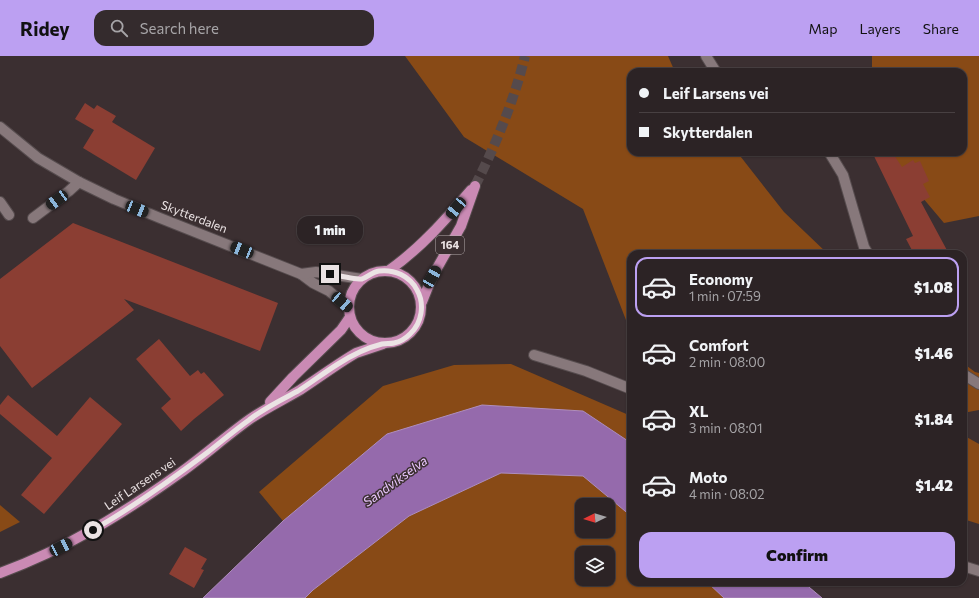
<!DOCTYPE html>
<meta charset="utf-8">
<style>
:root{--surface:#2c2325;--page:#342b2d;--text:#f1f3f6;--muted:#a6a4a7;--line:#484042;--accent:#bca0f2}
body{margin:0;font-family:Commissioner,sans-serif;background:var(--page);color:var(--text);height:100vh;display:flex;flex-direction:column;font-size:15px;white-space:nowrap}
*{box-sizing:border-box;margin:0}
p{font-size:13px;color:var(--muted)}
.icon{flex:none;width:22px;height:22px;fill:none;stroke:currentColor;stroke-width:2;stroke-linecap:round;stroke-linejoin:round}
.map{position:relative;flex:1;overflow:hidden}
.details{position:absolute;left:627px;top:194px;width:340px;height:336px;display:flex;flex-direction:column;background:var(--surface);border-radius:12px;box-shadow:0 1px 3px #0004,0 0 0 1px var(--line)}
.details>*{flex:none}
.top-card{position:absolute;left:627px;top:12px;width:340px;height:88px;border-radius:12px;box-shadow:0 1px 3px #0004,0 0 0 1px var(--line);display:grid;align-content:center;height:88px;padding:0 12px;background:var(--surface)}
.needle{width:26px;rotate:265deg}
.tools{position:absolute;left:575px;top:442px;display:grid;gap:8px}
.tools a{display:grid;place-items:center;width:40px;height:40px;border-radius:8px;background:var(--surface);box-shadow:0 1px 3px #0004,0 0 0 1px var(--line);font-size:20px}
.end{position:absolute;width:18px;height:18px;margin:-9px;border:5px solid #ebe3e4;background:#111;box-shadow:0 0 0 2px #111}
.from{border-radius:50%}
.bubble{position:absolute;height:28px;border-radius:12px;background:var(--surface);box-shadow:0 1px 3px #0004,0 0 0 1px var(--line);font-size:13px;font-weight:800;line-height:28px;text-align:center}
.car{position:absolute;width:12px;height:24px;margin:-12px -6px;border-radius:5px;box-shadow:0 0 3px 1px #0007;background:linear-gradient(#222 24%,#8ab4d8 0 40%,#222 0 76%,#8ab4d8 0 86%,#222 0)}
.top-card b{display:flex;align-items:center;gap:14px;height:38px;font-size:15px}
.top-card b+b{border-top:1px solid var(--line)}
.top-card i{width:10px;height:10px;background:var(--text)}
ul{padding:7px 0 0;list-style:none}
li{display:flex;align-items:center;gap:12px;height:60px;margin:0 8px 6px;padding:0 4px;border:2px solid transparent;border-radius:12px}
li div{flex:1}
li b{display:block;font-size:15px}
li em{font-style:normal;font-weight:800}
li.on{border-color:var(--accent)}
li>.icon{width:36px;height:36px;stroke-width:1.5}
.cta{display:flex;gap:8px;margin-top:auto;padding:8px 12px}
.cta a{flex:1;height:46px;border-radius:12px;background:var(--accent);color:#111;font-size:16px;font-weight:800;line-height:46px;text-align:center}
header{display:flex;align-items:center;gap:24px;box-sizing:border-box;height:56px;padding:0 20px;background:var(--accent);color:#111}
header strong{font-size:19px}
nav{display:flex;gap:22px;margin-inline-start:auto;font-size:14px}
.search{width:280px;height:36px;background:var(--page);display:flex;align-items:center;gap:10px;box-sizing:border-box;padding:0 14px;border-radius:12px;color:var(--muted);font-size:15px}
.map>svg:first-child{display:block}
.green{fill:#884a16;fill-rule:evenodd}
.water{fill:#956aac;stroke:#af8ebd}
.building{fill:#8b3e33}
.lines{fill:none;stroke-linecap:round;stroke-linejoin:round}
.major-tunnel{stroke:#554a4c;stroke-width:10;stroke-dasharray:10 5;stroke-linecap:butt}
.minor-casing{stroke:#564c4e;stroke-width:12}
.major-casing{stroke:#564c4e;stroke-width:12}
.minor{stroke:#87787b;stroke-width:10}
.major{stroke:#ca8ab4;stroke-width:10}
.route{stroke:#ebe3e4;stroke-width:5}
.labels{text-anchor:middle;stroke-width:3;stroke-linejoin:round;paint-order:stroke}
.shield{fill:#3b2f31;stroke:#b6adae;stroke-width:1}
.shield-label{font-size:11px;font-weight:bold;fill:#ebe3e4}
.street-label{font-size:12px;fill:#ebe3e4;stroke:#3b2f31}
.water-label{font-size:13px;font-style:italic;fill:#eac7fe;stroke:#3b2f31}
</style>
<header>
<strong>Ridey</strong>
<div class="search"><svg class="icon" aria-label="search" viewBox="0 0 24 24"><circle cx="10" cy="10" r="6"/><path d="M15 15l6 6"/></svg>Search here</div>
<nav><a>Map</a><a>Layers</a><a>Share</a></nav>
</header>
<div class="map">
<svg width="979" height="542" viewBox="0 0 979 542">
<rect width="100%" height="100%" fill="#3b2f31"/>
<!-- green -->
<g class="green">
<polygon points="405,0 668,0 675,16 631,16 631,96 737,96 784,156 828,198 631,198 631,277 583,153 464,81"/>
<polygon points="872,0 979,0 979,160 944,167 884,96 963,96 963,16 872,16"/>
<polygon points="963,307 975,316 979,317 979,354 963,357"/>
<polygon points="511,308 631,360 631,387 583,355 387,378 283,465 259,436 383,330 454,309"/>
<polygon points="963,379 979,388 979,468 963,463"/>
<path d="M501,417l82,3 48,40v66h76l17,16h-419l8,-8 96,-74zM582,449h26v26h-26zM582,497h26v26h-26z"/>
<polygon points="0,449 20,466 0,476"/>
</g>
<!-- water -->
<g class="water">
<polygon points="482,349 583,355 631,387 631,460 583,420 501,417 409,460 313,534 305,542 203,542 283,465 387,378"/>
<polygon points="707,526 803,526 822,542 724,542"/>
</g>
<!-- building -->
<g class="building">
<polygon points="85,47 94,53 97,49 116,60 112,66 155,92 136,124 83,92 94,74 75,63"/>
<polygon points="872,96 892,96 902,111 913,104 915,107 920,105 929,125 923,128 930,141 921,146 949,198 914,198 906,183 913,180"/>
<polygon points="73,167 278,247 260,295 124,243 134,254 32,332 0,290 0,223"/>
<polygon points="159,283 190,320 198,314 201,318 204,316 224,339 194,363 181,375 161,352 171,343 136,303"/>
<polygon points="8,339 57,380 90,341 122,368 44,458 21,439 52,402 0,358 0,349"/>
<polygon points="185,491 207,503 201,513 204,514 194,532 169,518"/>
</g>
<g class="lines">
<!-- major-tunnel -->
<path class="major-tunnel" d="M475,130c21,-42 39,-85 50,-130"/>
<!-- minor casing -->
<g class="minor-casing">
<g id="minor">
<polyline points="706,0 716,16"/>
<polyline points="0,71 38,102 79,126 114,143 160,162 301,218 313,227 329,235 349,252"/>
<polyline points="829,96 843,119 864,191 868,198"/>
<polyline points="0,146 9,159"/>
<polyline points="33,162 69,135 79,126"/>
<polyline points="301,218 316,216 362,223"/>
<polyline points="534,299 586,315 631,333"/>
<polyline points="963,318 979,328"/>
<polyline points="963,510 979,515"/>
</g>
</g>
<!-- major casing -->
<g class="major-casing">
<g id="major">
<circle cx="385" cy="251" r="36"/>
<path d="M388,215c32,-22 58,-52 83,-81"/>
<polyline points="422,246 432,221 461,170 475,130"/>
<polyline points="270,346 293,321 341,274 350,261"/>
<path d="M0,517c66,-24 124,-60 180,-100 24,-17 46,-37 70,-54 16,-11 33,-19 50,-29 17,-11 33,-23 51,-34l5,-3 27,-9"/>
</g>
</g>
<!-- minor -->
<use href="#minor" class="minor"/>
<!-- major -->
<use href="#major" class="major"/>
</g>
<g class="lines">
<!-- route -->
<path class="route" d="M93,474c40,-23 78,-50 115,-78 14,-11 27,-22 41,-32 15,-12 32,-20 49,-29 14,-9 27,-19 40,-27 14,-9 28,-16 44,-20 4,-1 8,0 12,-1 6,-1 12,-5 16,-9 12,-11 15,-30 7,-44 -7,-14 -23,-21 -38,-19 -7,1 -11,6 -17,8 -4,1 -27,-4 -32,-5"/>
</g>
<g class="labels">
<!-- shield labels -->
<rect class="shield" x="436" y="180" width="28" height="18" rx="3"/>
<g class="shield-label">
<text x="450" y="193">164</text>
</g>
<!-- street labels -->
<g class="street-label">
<text transform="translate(194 161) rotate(21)" y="4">Skytterdalen</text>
<text transform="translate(140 428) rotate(-34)" y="4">Leif Larsens vei</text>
</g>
<!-- water labels -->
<g class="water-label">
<text transform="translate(395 425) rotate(-36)" y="5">Sandvikselva</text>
</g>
</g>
</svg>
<div class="tools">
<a><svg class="needle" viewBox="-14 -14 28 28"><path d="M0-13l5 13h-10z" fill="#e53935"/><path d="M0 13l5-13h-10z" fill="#a6a4a7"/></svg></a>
<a><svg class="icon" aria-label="layers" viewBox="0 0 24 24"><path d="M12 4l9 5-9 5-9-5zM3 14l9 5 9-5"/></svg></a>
</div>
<i class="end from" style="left:93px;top:474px"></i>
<i class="end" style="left:330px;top:218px"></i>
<div class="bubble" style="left:297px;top:160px;width:66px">1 min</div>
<i class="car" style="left:57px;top:144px;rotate:234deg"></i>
<i class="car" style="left:456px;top:152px;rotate:220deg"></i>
<i class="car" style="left:137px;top:153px;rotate:112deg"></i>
<i class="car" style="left:242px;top:194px;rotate:292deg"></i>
<i class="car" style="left:432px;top:221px;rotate:30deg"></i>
<i class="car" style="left:342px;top:246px;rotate:131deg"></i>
<i class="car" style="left:61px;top:491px;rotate:63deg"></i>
<div class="top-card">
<b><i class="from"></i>Leif Larsens vei</b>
<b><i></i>Skytterdalen</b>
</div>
<section class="details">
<ul>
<li class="on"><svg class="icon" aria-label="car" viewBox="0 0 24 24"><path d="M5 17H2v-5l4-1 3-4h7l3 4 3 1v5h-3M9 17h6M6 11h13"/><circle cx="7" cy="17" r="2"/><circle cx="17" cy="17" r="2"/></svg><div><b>Economy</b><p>1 min · 07:59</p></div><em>$1.08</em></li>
<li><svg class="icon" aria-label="car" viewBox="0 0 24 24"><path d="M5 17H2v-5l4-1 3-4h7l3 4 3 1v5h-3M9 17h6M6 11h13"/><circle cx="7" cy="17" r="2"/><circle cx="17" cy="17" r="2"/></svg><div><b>Comfort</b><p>2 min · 08:00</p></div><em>$1.46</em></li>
<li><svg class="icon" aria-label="car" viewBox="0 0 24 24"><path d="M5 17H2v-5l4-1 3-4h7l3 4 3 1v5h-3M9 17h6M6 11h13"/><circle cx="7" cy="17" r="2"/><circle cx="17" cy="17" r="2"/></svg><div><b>XL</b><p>3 min · 08:01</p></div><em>$1.84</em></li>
<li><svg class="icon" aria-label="car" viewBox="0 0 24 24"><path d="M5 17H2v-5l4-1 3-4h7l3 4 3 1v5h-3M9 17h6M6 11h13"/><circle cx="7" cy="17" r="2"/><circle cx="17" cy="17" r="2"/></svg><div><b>Moto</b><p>4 min · 08:02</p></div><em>$1.42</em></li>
</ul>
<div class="cta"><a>Confirm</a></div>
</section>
</div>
